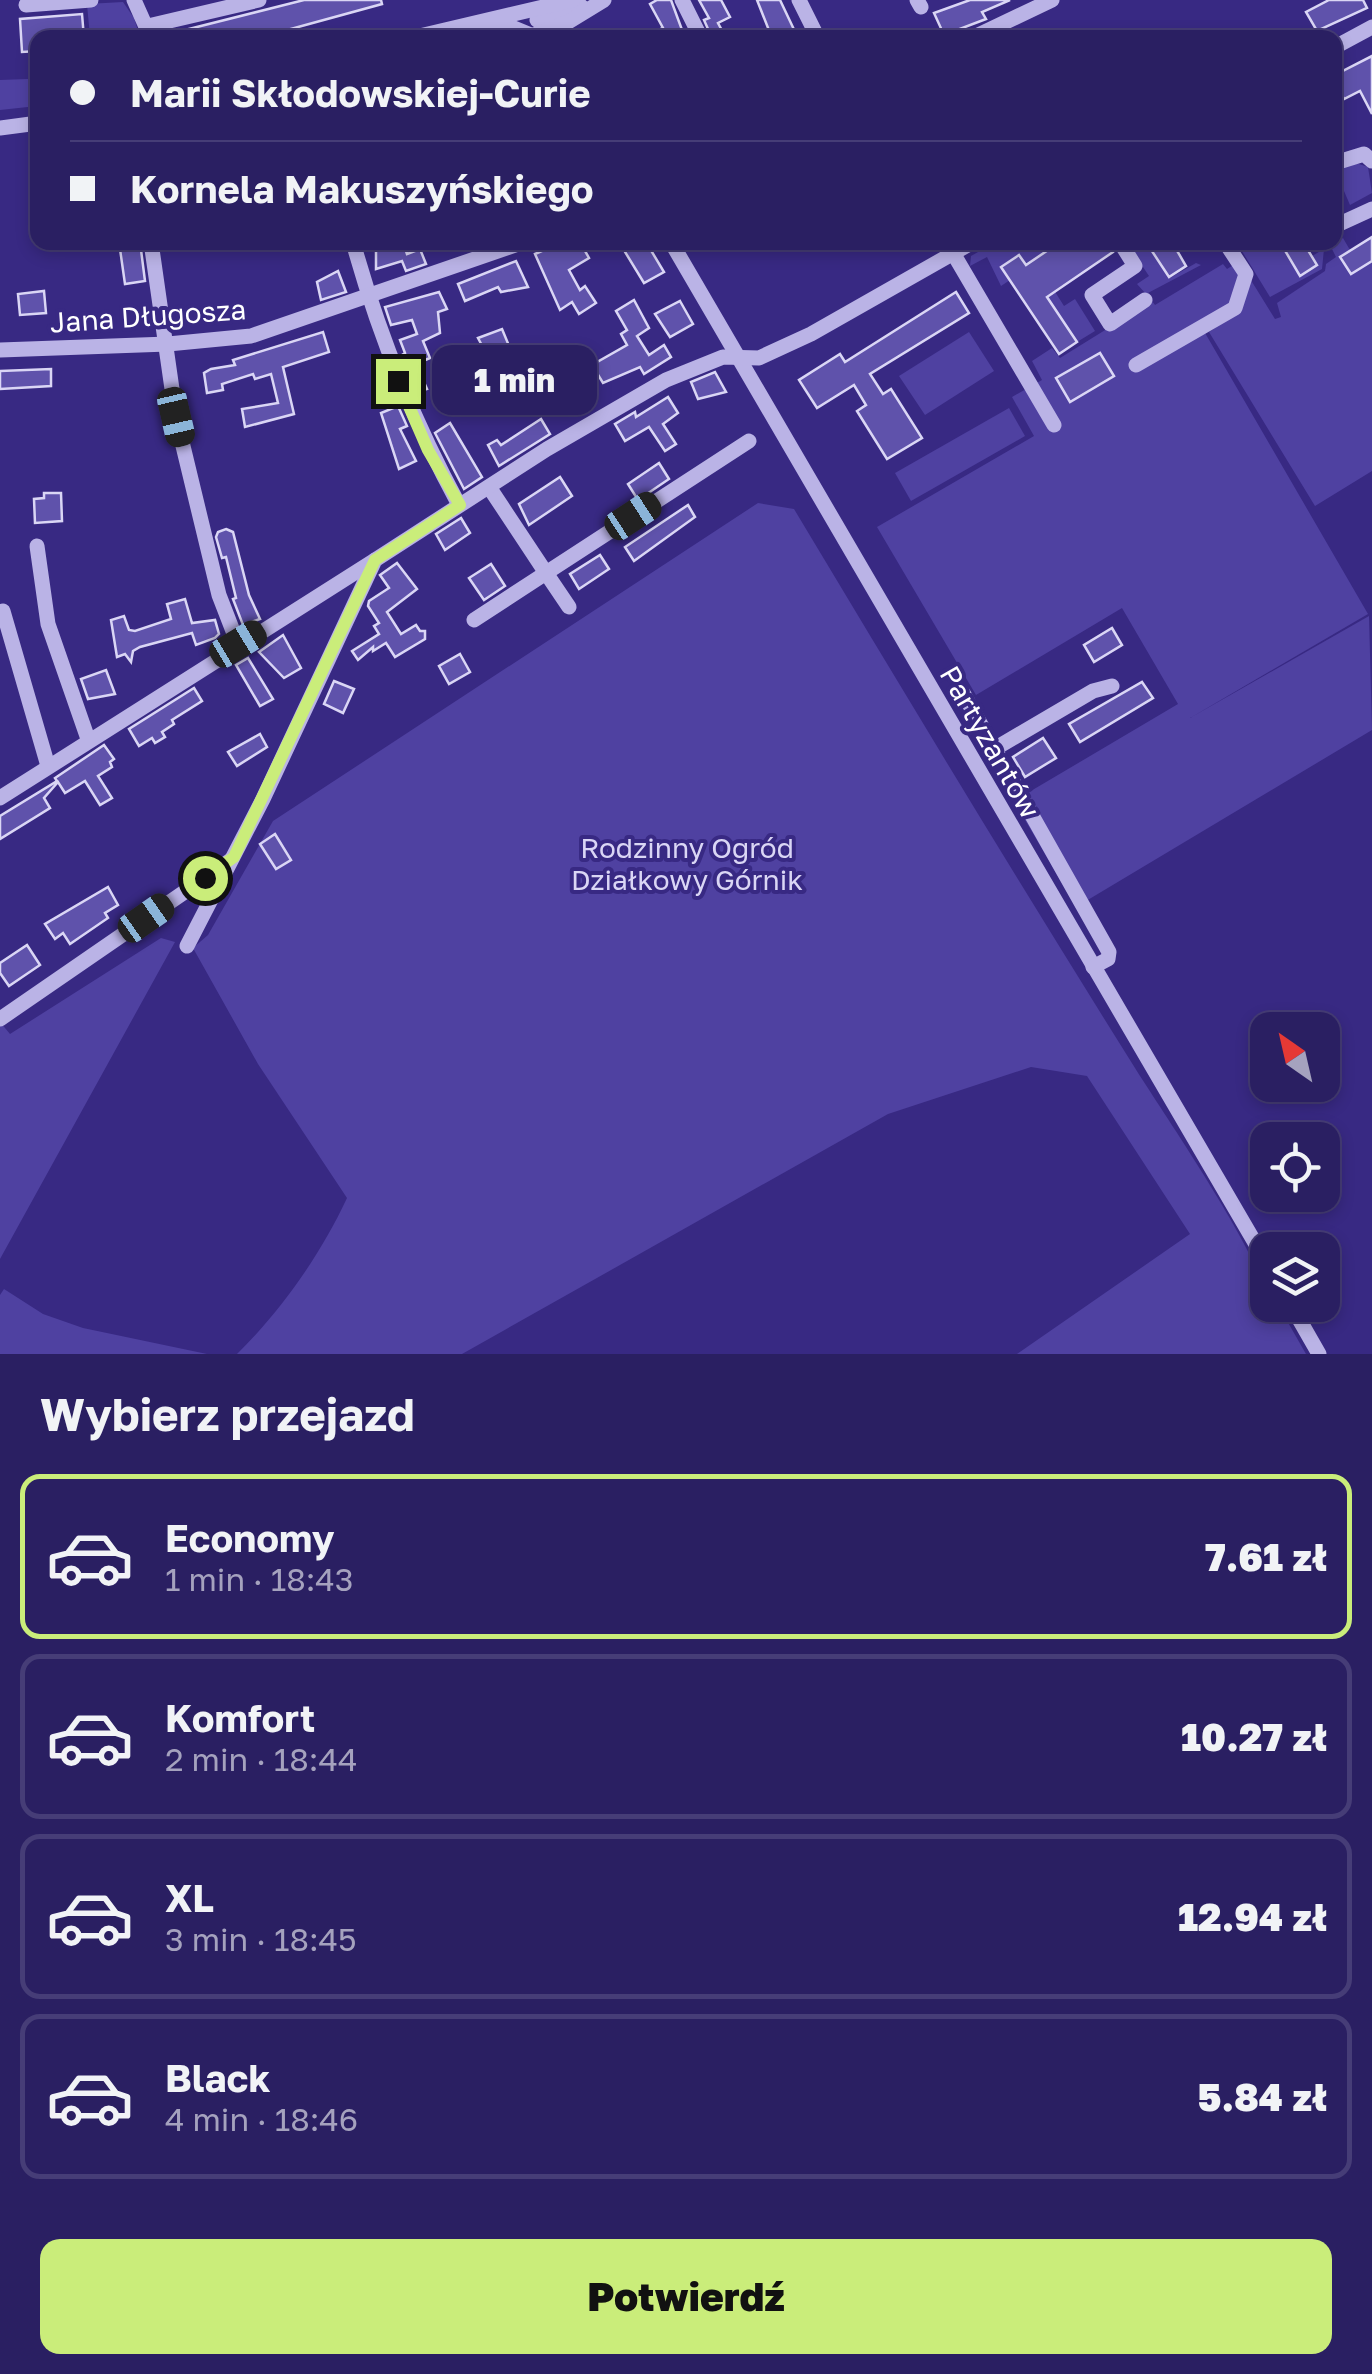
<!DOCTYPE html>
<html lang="pl">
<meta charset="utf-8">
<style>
:root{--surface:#2a1f62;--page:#362c6b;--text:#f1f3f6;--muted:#a5a2be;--line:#463d77;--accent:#caed7a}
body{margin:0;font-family:"Golos Text",sans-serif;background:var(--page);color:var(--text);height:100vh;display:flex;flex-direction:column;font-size:38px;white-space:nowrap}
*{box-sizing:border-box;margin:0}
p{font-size:32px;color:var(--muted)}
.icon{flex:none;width:55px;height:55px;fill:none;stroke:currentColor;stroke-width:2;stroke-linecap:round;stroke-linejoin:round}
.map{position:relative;height:1354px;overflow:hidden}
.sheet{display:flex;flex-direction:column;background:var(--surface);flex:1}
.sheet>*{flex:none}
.hud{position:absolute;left:30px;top:30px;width:1312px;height:220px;border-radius:20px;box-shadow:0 5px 15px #0003,0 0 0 2px var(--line);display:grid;align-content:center;height:220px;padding:0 40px;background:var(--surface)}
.needle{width:65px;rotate:326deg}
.controls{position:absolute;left:1250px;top:1012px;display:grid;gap:20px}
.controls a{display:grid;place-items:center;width:90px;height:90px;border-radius:20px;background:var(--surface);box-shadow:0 5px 15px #0003,0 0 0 2px var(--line);font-size:50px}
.end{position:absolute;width:45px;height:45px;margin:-22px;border:12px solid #caed7a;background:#111;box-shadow:0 0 0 5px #111}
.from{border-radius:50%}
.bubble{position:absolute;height:70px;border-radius:20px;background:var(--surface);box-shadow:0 5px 15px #0003,0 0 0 2px var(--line);font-size:32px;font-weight:800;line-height:70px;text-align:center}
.car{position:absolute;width:30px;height:60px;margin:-30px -15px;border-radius:12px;box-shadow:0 0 8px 2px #0007;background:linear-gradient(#222 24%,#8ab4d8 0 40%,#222 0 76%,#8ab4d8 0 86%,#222 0)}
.hud b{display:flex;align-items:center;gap:35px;height:95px;font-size:38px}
.hud b+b{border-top:2px solid var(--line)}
.hud i{width:25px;height:25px;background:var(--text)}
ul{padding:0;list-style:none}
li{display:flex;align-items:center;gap:30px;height:165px;margin:0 20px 15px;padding:0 20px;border:5px solid var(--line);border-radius:20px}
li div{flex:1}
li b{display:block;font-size:38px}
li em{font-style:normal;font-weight:800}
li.selected{border-color:var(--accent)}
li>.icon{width:90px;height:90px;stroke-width:1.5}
h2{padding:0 40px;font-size:45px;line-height:120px}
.action{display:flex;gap:20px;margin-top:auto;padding:20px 40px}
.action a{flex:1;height:115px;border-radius:20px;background:var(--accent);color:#111;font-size:40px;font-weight:800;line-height:115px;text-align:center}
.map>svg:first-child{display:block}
.green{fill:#4f41a1}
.building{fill:#5f52ab;stroke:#dad6f5;stroke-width:2.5}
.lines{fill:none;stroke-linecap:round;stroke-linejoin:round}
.minor{stroke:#bab3e6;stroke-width:15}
.route{stroke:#caed7a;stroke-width:12}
.labels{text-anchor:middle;stroke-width:8;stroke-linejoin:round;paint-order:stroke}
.street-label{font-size:28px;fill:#fff;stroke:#382983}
.park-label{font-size:28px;fill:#dad6f5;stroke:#382983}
</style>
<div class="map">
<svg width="1372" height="1354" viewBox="0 0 1372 1354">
<rect width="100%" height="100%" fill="#382983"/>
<!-- green -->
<g class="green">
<polygon points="123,2 134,18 140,37 90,37 87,4"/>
<polygon points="28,79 37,86 37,106 0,110 0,80"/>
<polygon points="1353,162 1368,167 1372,193 1350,205 1335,170"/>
<polygon points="1343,238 1350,250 1340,257 1372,261 1372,471 1315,506 1209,332 1233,316 1249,277 1275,319 1281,317 1277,303 1325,271 1326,264 1336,257 1330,245"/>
<polygon points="994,243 1048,243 1051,248 1035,260 1064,306 1075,299 1095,331 1077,342 1019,256 1010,280 1001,286 987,257 970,266 971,256"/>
<polygon points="1127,243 1146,243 1170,278 1196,263 1201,265 1146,294 1137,284 1149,276"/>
<polygon points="1237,243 1280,243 1300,275 1317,265 1312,256 1324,249 1322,269 1270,297"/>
<polygon points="1223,264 1227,269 1235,264 1241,274 1233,306 1201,326 1368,614 1190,718 1369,616 1372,730 1076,907 1014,801 1178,704 1122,608 976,695 877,527 1034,436 1012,397 1042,380 1032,361 1052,348 1060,358 1152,301 1155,305"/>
<polygon points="969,332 994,371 925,415 899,376"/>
<polygon points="1009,408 1025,436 911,501 895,473"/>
<path d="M758,503l36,6c112,187 225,374 341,559 28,45 132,195 133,237h10l28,49h-289l173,-120 -103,-158 -56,-9 -143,47 -426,240h-225c44,-43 84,-100 110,-156l-89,-134 -65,-116 15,-13 65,-114z"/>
<polygon points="161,938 175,942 0,1259 0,1022 10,1034"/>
<polygon points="4,1289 43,1314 83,1328 207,1354 0,1354 0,1295"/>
</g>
<!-- building -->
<g class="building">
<polygon points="304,0 381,0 382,4 258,38 169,38 169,34"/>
<polygon points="657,0 671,0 685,38 641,38 663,28 650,4"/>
<polygon points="699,0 721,0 730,17 718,23 726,38 712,38 704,20 709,18"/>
<polygon points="757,0 780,0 798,38 772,38"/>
<polygon points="970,0 1010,0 982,12 986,19 944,35 934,13"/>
<polygon points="1329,0 1363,0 1367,8 1317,31 1306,12"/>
<polygon points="82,14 84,38 38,38 38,51 22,52 20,19"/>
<polygon points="1372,56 1372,114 1360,91 1344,99 1335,81 1335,75"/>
<polygon points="1372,237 1372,261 1351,274 1340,257"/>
<polygon points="119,242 140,242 145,281 125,284"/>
<polygon points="389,242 403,242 407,254 420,249 426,264 406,271 402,261 376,269 376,248"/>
<polygon points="562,242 580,242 589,258 569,270 580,290 585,286 596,303 579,314 572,302 560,310 535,254"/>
<polygon points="619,242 646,242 664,272 644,283"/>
<polygon points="1060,242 1109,242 1113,252 1047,297 1077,342 1059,354 1001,267 1019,255 1026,265"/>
<polygon points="1146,242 1172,242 1186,266 1169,277"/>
<polygon points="1280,242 1303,242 1317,265 1300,276"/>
<polygon points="516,261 528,287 501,292 498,287 465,301 458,284"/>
<polygon points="338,271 346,292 321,300 317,282"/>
<polygon points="44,291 46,313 20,315 18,294"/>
<polygon points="439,292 447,309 438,312 440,333 423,341 430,358 416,364 427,389 417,392 402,355 405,353 400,340 417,334 412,320 391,325 385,307"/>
<polygon points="956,292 969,313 870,374 883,394 891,389 922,438 887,459 857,411 866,405 854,385 817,408 799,380 840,354 845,362"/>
<polygon points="634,300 649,328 637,336 649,355 664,345 671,357 644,374 640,367 603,383 592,365 627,345 621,334 627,330 616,311"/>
<polygon points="680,301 693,324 670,337 655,314"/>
<polygon points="502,329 512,353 525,345 551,385 514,404 505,389 524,379 500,350 487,355 478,338"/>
<polygon points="323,332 329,352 283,367 294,414 245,427 242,409 278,403 271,374 255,379 253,374 222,384 223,390 207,393 204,373 211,369 235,365 233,360"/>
<polygon points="1100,353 1114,376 1070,402 1056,378"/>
<polygon points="51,369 51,386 0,389 0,371"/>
<polygon points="715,372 726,392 698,399 691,382"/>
<polygon points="668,397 678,413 663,424 676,444 665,451 649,427 625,441 615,424 635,412 636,417"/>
<polygon points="398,406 407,426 400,429 416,461 399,469 381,413"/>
<polygon points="541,419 550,434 499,466 488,445 497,440 501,445"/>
<polygon points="450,423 482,477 464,489 435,433"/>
<polygon points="659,463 669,479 638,500 628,484"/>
<polygon points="560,477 572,496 529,525 519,504"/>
<polygon points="44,493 61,493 62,521 35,523 34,499 44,498"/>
<polygon points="688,505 695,517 634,561 625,547"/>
<polygon points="461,518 470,533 445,550 436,534"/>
<polygon points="226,529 233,532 249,595 260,619 243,625 233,599 236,598 226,557 222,558 216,537 218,532"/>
<polygon points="600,555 609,569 579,589 570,574"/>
<polygon points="397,563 417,589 387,612 401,634 416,625 420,631 425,631 425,639 395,657 386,643 373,651 373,647 358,660 352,651 379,634 374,626 379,623 368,606 369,601 389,588 380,575"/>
<polygon points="491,564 505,586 484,600 469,578"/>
<polygon points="185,599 192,623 215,620 219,634 215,638 196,645 192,633 140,647 133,651 131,662 125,654 117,657 111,620 124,616 129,630 135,631 171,619 167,604"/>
<polygon points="1112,628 1122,645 1094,662 1084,645"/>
<polygon points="283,635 301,668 284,678 259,652"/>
<polygon points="460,654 470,672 449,684 439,666"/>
<polygon points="248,658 273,699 260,706 236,665"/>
<polygon points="106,670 115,694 88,699 81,679"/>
<polygon points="334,681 354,689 343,713 324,704"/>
<polygon points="1142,682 1153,698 1080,742 1069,724"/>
<polygon points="194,688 202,701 172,720 174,724 162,732 165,737 155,743 152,738 139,746 129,729"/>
<polygon points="260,734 267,747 237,766 228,752"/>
<polygon points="1043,738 1056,758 1025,777 1013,757"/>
<polygon points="104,745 114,759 110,762 112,767 98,776 112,798 100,805 85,781 65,793 58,782 44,798 50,808 0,839 0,816 57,781 55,778"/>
<polygon points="275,834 291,860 276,869 260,844"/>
<polygon points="108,887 118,905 105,913 108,918 70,944 63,933 55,939 45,924"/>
<polygon points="27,945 40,965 9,986 0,973 0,963"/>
</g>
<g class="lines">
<!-- minor -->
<g class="minor">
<polyline points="134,0 151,38"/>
<polyline points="682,0 701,38"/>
<polyline points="799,0 818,38"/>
<polyline points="917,0 921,7"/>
<polyline points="26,5 91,0"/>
<polyline points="537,20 581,6"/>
<polyline points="485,24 504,24 538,38"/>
<polyline points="148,26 259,0"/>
<polyline points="534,35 568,22 604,0"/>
<polyline points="411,38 573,0"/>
<polyline points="972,38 1052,0"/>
<polyline points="1335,47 1372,27"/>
<polyline points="0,128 38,123"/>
<polyline points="1335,163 1364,154 1372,161"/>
<polyline points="1335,226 1372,209"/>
<polyline points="151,242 176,417 219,595 238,644"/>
<path d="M353,242c26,94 60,178 106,263"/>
<polyline points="671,242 1268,1265"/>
<polyline points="1120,242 1135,266 1092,295 1110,324 1145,300"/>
<polyline points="953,253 1054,425"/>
<polyline points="0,350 168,344 251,336 524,242"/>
<polyline points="1136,365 1235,308 1246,274 1225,242"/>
<polyline points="489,487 546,573 749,441"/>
<polyline points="37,546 48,624 88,739"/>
<polyline points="3,611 48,766"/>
<polyline points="474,620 546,573 569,607"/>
<polyline points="963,693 1109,952 1108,959 1093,967"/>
<polyline points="996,748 1093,691 1112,686"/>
<polyline points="0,798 375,560"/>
<polyline points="187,946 263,799 375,560 547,449 666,380 723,357 759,358 811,334 973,242"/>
<polyline points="0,1019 231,860"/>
<polyline points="1291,1305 1319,1354"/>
</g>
</g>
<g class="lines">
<!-- route -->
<polyline class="route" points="205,878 234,857 375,560 460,505 428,450 398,381"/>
</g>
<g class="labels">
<!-- street labels -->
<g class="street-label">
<text transform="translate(148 316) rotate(-4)" y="10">Jana Długosza</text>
<text transform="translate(990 742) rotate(60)" y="10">Partyzantów</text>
</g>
<!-- park labels -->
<g class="park-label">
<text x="687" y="858">Rodzinny Ogród<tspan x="687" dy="32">Działkowy Górnik</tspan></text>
</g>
</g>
</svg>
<div class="controls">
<a><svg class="needle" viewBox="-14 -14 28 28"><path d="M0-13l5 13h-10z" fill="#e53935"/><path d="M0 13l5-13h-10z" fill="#a5a2be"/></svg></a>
<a><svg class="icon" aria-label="locate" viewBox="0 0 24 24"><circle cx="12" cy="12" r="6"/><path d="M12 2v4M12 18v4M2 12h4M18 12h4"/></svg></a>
<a><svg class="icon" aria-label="layers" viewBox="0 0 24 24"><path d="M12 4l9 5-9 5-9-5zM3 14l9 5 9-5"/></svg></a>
</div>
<i class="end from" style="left:205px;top:878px"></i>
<i class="end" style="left:398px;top:381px"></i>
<div class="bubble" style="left:432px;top:345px;width:165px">1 min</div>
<i class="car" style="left:176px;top:417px;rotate:167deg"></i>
<i class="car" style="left:633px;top:516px;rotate:57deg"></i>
<i class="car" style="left:238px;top:644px;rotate:59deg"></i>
<i class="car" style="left:146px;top:918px;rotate:55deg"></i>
<div class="hud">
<b><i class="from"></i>Marii Skłodowskiej-Curie</b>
<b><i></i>Kornela Makuszyńskiego</b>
</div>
</div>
<section class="sheet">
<h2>Wybierz przejazd</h2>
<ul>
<li class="selected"><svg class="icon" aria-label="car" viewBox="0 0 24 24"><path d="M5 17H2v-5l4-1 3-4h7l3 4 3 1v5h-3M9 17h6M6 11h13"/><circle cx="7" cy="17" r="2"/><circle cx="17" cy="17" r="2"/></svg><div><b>Economy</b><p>1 min · 18:43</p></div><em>7.61 zł</em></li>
<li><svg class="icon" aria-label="car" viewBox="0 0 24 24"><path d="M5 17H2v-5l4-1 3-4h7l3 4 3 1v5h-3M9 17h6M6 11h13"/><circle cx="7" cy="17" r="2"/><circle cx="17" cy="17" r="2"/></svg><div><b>Komfort</b><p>2 min · 18:44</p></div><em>10.27 zł</em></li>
<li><svg class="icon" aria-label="car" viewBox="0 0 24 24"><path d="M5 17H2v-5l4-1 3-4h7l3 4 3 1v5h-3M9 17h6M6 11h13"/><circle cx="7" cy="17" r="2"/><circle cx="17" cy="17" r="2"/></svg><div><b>XL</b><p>3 min · 18:45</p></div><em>12.94 zł</em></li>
<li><svg class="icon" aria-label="car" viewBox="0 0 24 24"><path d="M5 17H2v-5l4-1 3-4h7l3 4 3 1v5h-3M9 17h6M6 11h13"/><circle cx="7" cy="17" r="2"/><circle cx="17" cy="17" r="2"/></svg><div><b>Black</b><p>4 min · 18:46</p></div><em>5.84 zł</em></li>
</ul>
<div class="action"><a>Potwierdź</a></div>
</section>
